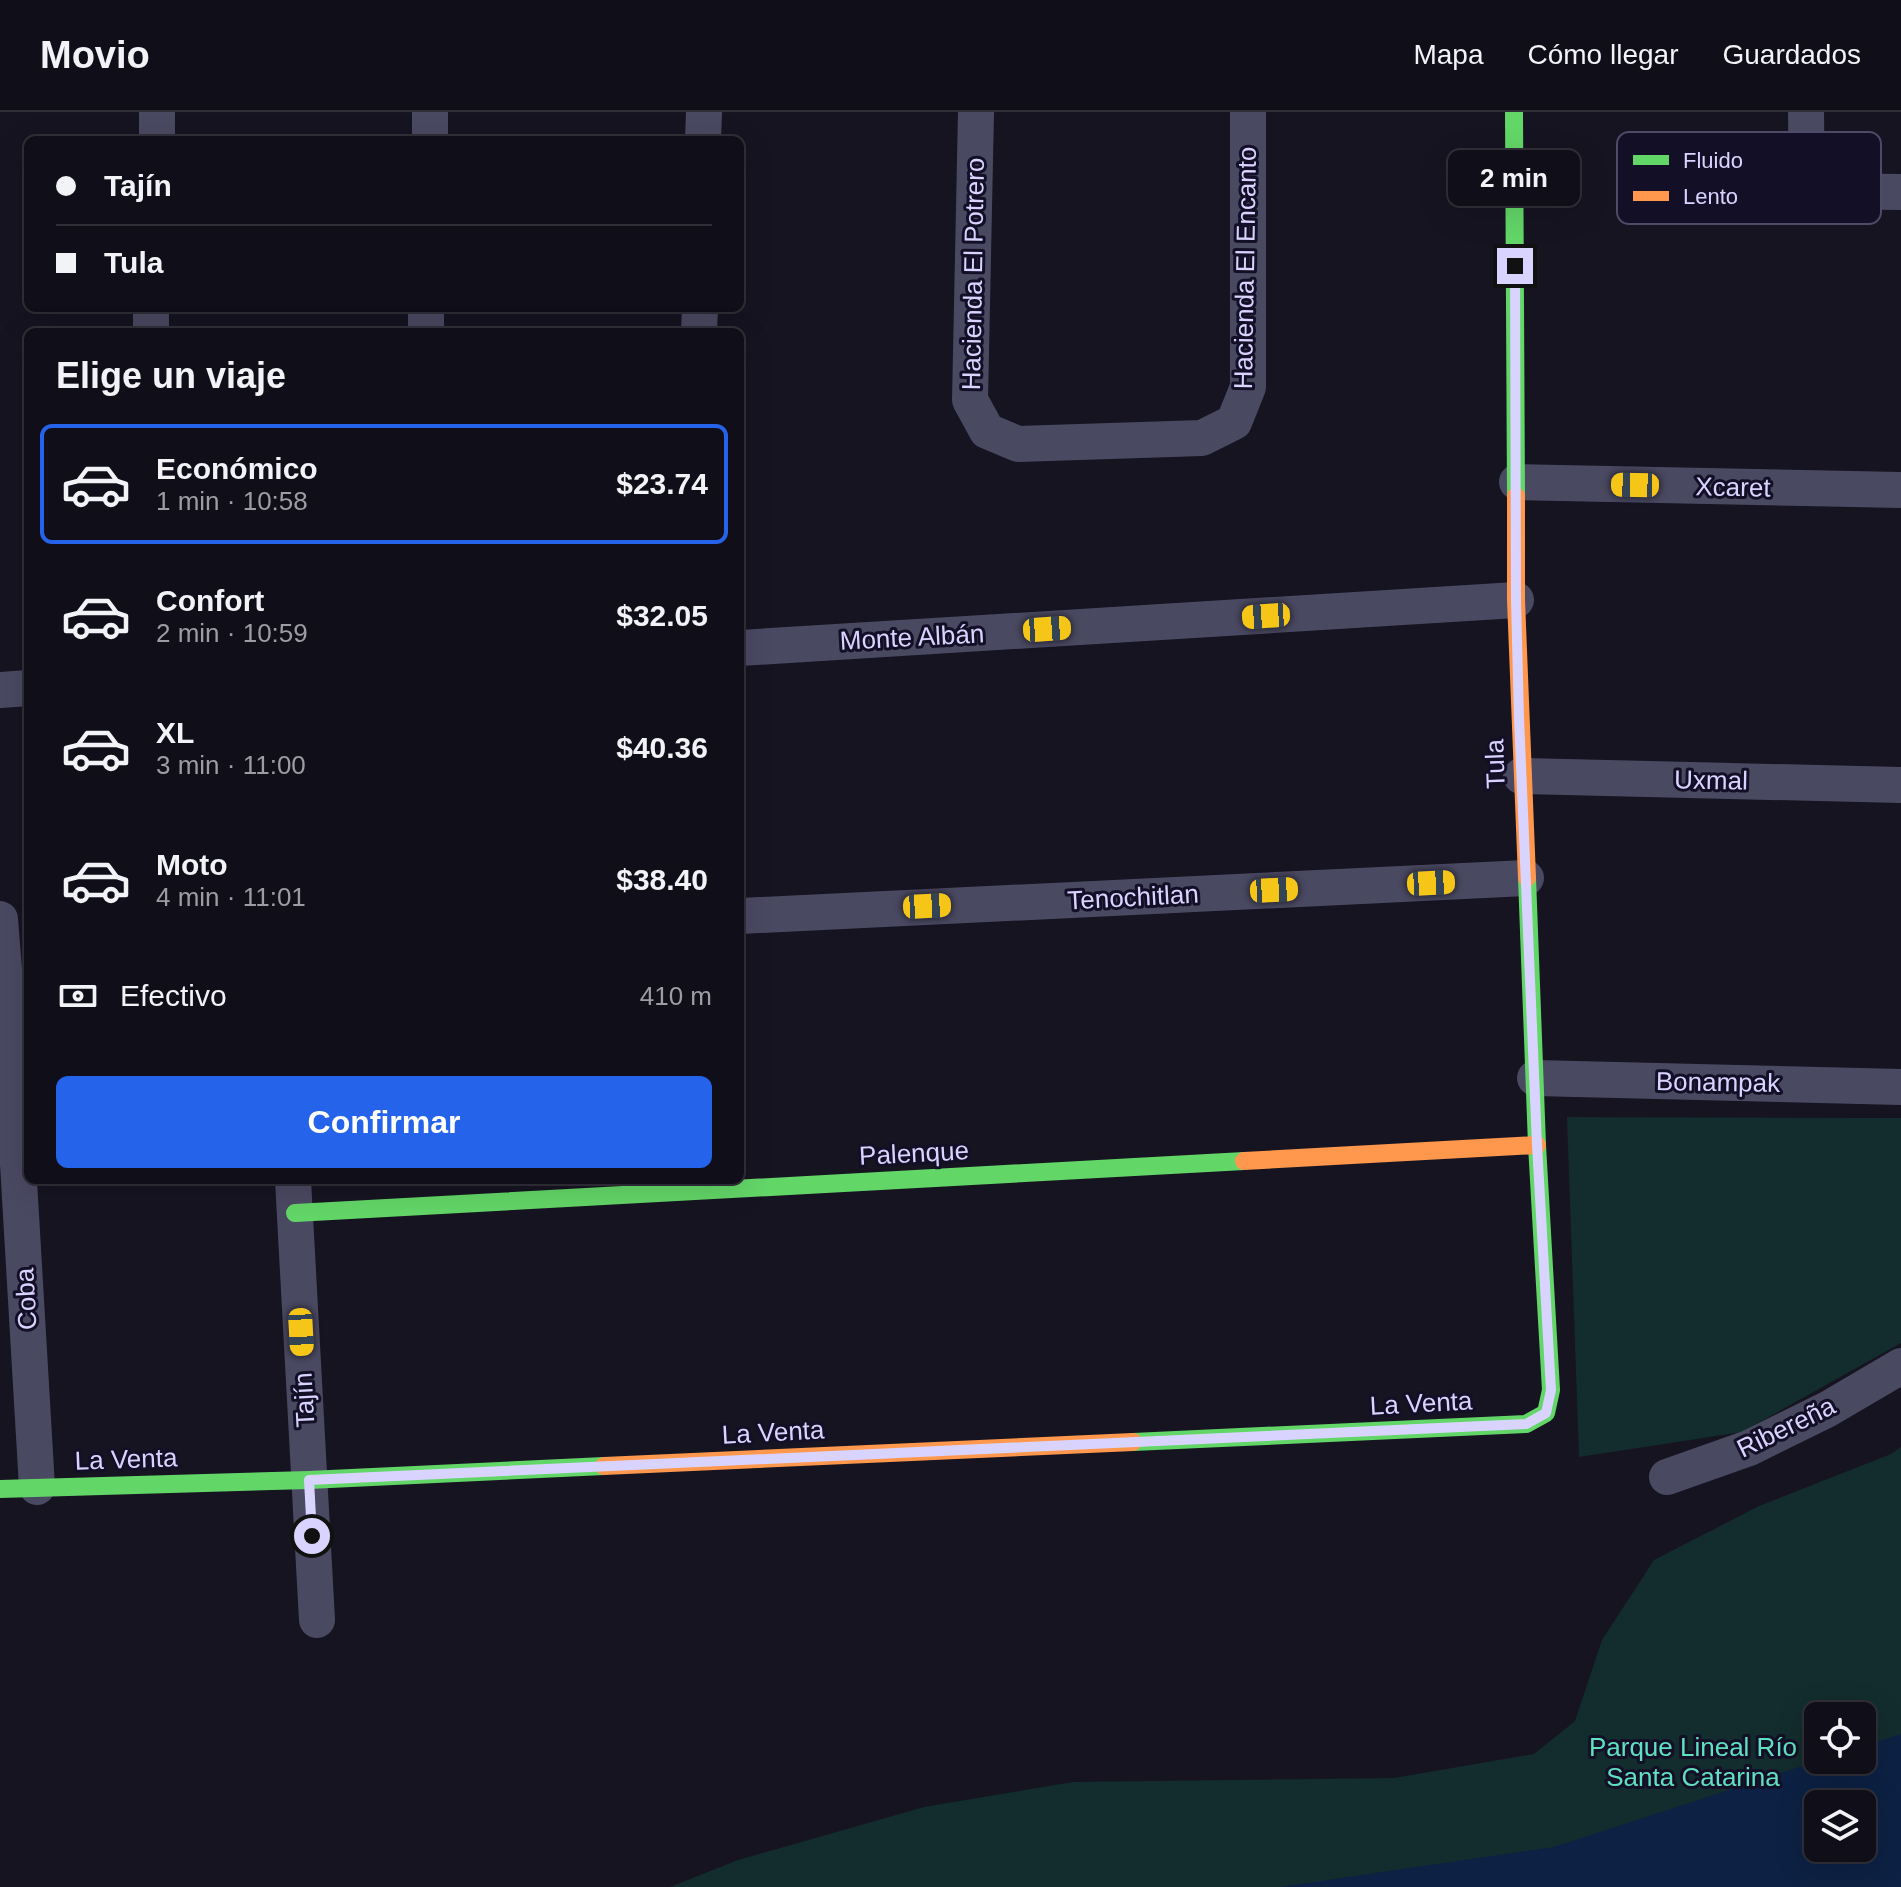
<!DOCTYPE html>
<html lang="es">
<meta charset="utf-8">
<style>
:root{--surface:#100f19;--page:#1e1d26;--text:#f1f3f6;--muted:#9c9ca2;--line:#302f38;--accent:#2563eb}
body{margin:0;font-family:Arial,sans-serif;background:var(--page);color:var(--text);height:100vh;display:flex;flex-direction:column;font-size:30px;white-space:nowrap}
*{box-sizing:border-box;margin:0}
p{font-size:26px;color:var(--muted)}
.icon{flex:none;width:44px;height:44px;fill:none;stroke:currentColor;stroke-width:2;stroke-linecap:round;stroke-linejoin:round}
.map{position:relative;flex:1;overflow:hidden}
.drawer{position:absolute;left:24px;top:216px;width:720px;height:856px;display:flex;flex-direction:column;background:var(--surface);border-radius:12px;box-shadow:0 8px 32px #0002,0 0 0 2px var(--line)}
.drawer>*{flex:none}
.guide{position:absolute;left:24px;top:24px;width:720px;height:176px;border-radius:12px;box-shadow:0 8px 32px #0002,0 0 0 2px var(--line);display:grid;align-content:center;height:176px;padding:0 32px;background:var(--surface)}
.fabs{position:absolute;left:1804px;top:1590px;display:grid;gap:16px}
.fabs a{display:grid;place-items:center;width:72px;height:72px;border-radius:12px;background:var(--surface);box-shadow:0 8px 32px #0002,0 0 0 2px var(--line);font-size:40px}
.end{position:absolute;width:36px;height:36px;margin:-18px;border:10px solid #d9d4ff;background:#111;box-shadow:0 0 0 4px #111}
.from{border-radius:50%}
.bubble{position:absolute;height:56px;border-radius:12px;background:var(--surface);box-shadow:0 8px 32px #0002,0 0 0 2px var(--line);font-size:26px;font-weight:600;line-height:56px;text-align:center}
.car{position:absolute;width:24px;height:48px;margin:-24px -12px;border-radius:10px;box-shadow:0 0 6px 2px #0007;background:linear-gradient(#f5c518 24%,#345 0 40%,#f5c518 0 76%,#345 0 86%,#f5c518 0)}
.guide b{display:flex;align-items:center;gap:28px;height:76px;font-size:30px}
.guide b+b{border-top:2px solid var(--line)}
.guide i{width:20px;height:20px;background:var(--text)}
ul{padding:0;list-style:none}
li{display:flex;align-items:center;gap:24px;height:120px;margin:0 16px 12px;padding:0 16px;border:4px solid transparent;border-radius:12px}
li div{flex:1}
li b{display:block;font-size:30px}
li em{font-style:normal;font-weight:600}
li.on{border-color:var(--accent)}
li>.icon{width:72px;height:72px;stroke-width:1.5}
h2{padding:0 32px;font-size:36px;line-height:96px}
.pay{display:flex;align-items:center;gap:20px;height:88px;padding:0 32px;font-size:30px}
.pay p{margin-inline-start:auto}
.action{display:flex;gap:16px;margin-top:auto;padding:16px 32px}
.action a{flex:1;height:92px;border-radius:12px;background:var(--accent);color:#fff;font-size:32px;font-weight:600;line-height:92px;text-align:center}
header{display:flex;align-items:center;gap:48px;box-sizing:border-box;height:112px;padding:0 40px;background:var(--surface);border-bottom:2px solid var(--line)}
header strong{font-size:38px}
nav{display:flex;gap:44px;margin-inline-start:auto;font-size:28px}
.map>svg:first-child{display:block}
.green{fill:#132c2d;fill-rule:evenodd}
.water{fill:#0d2144;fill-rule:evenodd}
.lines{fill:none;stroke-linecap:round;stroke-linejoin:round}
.street{stroke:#4a4962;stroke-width:36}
.fast{stroke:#63d668;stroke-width:18}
.slow{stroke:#ff974d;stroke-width:18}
.route{stroke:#d9d4ff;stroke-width:10}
.labels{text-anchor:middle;stroke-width:6;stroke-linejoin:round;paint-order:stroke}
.street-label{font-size:26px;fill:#d9d4ff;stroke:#130f26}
.park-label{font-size:26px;fill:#5fe0c0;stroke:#130f26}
.key{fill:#130f26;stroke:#4e4a67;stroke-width:2}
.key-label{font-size:22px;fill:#d9d4ff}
</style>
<header>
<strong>Movio</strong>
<nav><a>Mapa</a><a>Cómo llegar</a><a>Guardados</a></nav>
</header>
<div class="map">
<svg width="1901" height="1775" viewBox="0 0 1901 1775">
<rect width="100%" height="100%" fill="#161421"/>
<!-- green -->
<g class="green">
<polygon points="1567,1005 1901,1006 1901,1231 1742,1320 1579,1345"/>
<path d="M1901,1335v440h-1231l68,-27 186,-53 149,-25 321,-4 140,-24 41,-33 27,-81 52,-80 105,-54 132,-52zM1818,1604h44v44h-44zM1818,1692h44v44h-44z"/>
</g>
<!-- water -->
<path class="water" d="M1901,1622v153h-621l274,-40 267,-87h41v-13zM1818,1692h44v44h-44z"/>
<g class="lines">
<!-- street -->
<g class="street">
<polyline points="976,0 970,288 987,319 1018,332 1202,326 1234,310 1248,275 1248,0"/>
<polyline points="1806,0 1807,78"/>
<polyline points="157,28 157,0"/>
<polyline points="430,28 430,0"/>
<polyline points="703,28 704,0"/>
<polyline points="1712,78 1901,80"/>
<polyline points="151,220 151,196"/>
<polyline points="426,220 426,196"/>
<polyline points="699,220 700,196"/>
<polyline points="1517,370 1901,378"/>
<polyline points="740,536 1516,488"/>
<polyline points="0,578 28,576"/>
<polyline points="1521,664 1901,673"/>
<polyline points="740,804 1526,766"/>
<polyline points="0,807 14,984 37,1375"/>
<polyline points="1535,966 1901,975"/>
<polyline points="293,1068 317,1508"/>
<polyline points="1667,1365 1749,1336 1828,1297 1901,1254"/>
</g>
<!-- fast -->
<g class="fast">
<polyline points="1514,0 1516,384"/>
<polyline points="295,1101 1244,1049"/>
<polyline points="1133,1330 1526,1312 1546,1301 1551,1278 1537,1033 1527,766"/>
<polyline points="0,1377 309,1368 604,1354"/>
</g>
<!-- slow -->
<g class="slow">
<polyline points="1516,384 1516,488 1527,766"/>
<polyline points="1244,1049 1537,1033"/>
<polyline points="604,1354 1133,1330"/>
</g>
</g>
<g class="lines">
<!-- route -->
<polyline class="route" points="312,1424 309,1368 1526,1312 1546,1301 1551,1278 1537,1033 1519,606 1516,488 1515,154"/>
</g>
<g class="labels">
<!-- street labels -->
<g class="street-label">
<text transform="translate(1245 156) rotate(-89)" y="9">Hacienda El Encanto</text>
<text transform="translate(973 162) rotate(-89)" y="9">Hacienda El Potrero</text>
<text transform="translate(1733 375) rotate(1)" y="9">Xcaret</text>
<text transform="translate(912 525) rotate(-3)" y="9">Monte Albán</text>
<text transform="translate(1495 652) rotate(-92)" y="9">Tula</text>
<text transform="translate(1711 668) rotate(1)" y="9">Uxmal</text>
<text transform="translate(1133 785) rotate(-3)" y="9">Tenochitlan</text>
<text transform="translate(1718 970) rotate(1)" y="9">Bonampak</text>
<text transform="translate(914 1041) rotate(-3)" y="9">Palenque</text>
<text transform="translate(26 1187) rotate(-93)" y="9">Coba</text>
<text transform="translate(304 1288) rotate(-93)" y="9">Tajín</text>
<text transform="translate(1421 1291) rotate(-3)" y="9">La Venta</text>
<text transform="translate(1786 1315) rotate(-26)" y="9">Ribereña</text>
<text transform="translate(773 1320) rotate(-3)" y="9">La Venta</text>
<text transform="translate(126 1347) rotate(-2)" y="9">La Venta</text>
</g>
<!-- park labels -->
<g class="park-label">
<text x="1693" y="1644">Parque Lineal Río<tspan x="1693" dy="30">Santa Catarina</tspan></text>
</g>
</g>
<!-- legend -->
<rect x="1617" y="20" width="264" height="92" rx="12" class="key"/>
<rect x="1633" y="43" width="36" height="10" fill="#63d668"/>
<rect x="1633" y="79" width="36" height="10" fill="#ff974d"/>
<g class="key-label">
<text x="1683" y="56">Fluido</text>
<text x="1683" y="92">Lento</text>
</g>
</svg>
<div class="fabs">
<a><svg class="icon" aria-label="locate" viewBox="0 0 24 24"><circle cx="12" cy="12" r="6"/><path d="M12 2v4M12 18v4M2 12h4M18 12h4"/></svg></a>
<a><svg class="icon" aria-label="layers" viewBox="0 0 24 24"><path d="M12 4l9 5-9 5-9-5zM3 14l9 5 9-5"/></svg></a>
</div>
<i class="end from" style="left:312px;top:1424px"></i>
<i class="end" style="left:1515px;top:154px"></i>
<div class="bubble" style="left:1448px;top:38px;width:132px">2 min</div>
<i class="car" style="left:1635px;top:373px;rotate:271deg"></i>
<i class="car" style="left:1266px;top:504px;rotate:266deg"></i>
<i class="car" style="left:1047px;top:517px;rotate:86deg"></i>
<i class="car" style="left:1431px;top:771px;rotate:87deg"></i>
<i class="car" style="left:1274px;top:778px;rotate:87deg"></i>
<i class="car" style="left:927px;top:794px;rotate:87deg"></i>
<i class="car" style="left:301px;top:1220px;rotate:177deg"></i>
<div class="guide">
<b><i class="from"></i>Tajín</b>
<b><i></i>Tula</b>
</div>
<section class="drawer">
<h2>Elige un viaje</h2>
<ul>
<li class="on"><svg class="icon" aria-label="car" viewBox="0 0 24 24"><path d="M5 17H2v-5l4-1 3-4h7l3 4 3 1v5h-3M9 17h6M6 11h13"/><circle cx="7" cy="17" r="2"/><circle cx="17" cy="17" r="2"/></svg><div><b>Económico</b><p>1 min · 10:58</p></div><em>$23.74</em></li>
<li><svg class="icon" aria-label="car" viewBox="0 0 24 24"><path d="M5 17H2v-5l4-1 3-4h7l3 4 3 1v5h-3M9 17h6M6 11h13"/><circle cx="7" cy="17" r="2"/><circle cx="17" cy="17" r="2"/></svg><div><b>Confort</b><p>2 min · 10:59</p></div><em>$32.05</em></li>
<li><svg class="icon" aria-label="car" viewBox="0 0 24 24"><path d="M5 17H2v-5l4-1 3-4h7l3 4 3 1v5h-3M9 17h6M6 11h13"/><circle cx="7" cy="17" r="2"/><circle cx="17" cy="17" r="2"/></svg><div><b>XL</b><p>3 min · 11:00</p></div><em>$40.36</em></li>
<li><svg class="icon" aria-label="car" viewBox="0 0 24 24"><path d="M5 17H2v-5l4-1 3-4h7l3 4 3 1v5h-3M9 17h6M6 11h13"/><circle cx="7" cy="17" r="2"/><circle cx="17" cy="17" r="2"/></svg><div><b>Moto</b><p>4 min · 11:01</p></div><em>$38.40</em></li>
</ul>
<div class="pay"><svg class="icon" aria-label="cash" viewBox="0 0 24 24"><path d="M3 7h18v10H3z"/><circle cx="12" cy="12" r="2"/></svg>Efectivo<p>410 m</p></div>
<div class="action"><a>Confirmar</a></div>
</section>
</div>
